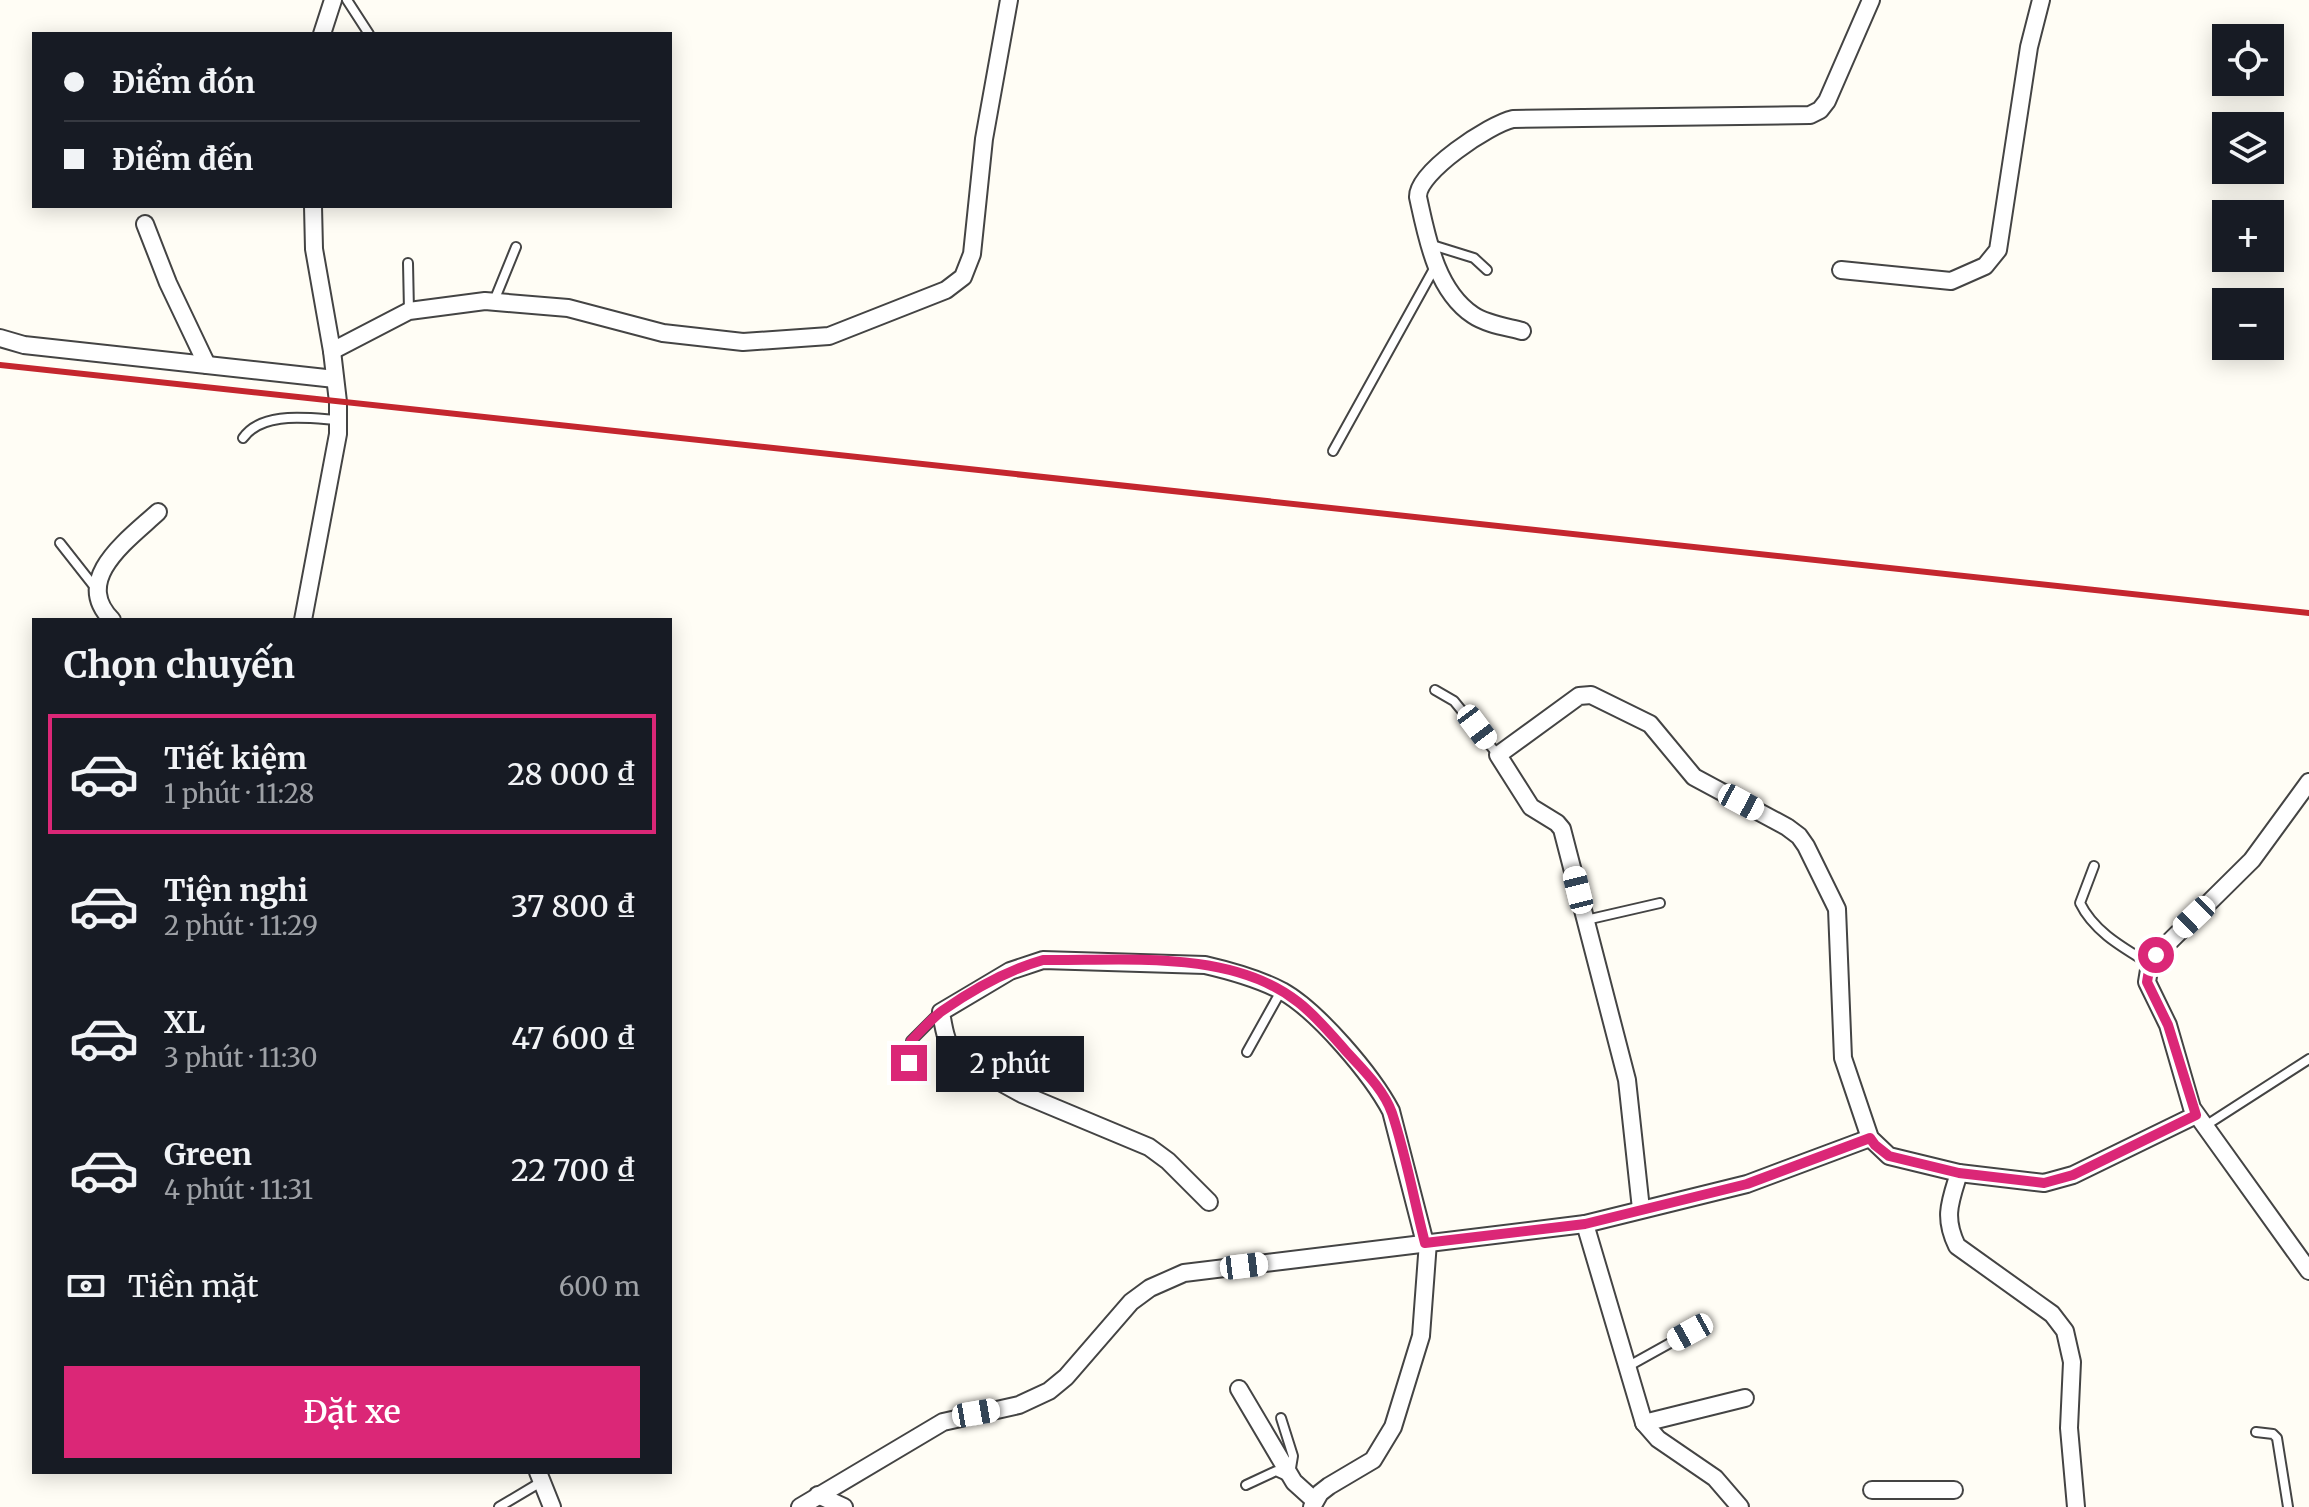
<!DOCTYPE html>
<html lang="vi">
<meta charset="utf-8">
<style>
:root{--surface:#171b24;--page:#242831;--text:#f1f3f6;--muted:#9ea1a6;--line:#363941;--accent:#db2777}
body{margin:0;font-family:Merriweather,serif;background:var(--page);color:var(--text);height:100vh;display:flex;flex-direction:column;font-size:30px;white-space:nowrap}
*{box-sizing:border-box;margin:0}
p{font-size:26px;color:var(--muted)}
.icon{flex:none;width:44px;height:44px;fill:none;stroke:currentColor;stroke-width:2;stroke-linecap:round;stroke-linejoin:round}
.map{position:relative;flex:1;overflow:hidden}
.side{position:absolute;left:32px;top:618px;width:640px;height:856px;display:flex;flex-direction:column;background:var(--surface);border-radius:0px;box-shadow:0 4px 20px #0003}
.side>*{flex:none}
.guide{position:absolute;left:32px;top:32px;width:640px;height:176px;border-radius:0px;box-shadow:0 4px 20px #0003;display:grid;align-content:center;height:176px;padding:0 32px;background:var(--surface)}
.buttons{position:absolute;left:2212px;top:24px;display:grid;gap:16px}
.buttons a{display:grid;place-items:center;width:72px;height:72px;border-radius:0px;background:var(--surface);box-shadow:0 4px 20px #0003;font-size:40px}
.end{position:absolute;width:36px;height:36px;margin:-18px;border:10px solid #db2777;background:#fff;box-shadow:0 0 0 4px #fff}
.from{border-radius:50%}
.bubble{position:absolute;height:56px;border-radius:0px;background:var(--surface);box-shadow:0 4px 20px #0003;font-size:26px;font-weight:600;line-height:56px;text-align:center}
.car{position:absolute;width:24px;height:48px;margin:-24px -12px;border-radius:10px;box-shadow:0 0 6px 2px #0007;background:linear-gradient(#fff 24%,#345 0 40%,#fff 0 76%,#345 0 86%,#fff 0)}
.guide b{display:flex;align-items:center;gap:28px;height:76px;font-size:30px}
.guide b+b{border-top:2px solid var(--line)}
.guide i{width:20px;height:20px;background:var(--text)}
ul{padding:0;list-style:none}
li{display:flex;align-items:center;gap:24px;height:120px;margin:0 16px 12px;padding:0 16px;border:4px solid transparent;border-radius:0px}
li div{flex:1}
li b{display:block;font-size:30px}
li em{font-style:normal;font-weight:600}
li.on{border-color:var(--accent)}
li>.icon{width:72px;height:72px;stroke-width:1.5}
h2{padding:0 32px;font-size:36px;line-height:96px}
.pay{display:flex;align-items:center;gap:20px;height:88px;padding:0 32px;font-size:30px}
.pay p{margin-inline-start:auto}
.button{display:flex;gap:16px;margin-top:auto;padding:16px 32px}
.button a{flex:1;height:92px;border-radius:0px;background:var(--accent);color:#fff;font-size:32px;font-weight:600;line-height:92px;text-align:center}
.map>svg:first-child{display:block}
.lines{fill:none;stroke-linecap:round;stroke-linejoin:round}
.service-casing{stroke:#444;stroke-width:12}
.minor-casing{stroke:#444;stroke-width:20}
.service{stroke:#fff;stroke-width:8}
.minor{stroke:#fff;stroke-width:16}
.rail{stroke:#c4262e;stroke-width:6}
.route{stroke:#db2777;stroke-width:10}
</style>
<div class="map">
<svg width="2309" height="1507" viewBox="0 0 2309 1507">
<rect width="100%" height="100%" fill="#fffdf5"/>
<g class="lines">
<!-- service casing -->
<g class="service-casing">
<g id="service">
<polyline points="347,0 369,34"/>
<polyline points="1429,244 1474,258 1487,270"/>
<polyline points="408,263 409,311"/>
<polyline points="494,301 516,247"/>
<path d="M243,438c19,-27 64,-20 94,-18"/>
<polyline points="1333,451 1435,267"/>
<polyline points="60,543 97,590"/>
<polyline points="1435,690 1454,701 1498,755"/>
<path d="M2094,866l-14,37c14,29 44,45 70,61"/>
<polyline points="1586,920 1660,903"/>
<polyline points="1247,1052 1281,991"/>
<polyline points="909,1063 911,1041 940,1012"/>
<polyline points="2205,1126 2309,1059"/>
<polyline points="1627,1367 1690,1332"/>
<polyline points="1281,1418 1293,1456 1290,1474"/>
<polyline points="2256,1432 2273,1434 2277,1438 2288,1507"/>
<polyline points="1246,1485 1276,1471 1287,1476"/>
<polyline points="499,1507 541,1482"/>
</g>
</g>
<!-- minor casing -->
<g class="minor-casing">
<g id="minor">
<polyline points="322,34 333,0"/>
<polyline points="145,224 168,283 207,365"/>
<polyline points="1841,270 1951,281 1985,266 1998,250 2029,47 2041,0"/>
<path d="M1522,331c-15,-4 -36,-7 -49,-16 -37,-25 -46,-77 -55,-118 -1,-25 72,-73 95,-78l297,-4 10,-5 7,-9 44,-101"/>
<polyline points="0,338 24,345 335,379"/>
<polyline points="332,351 409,311 485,301 568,308 663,333 743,342 829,336 946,290 963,277 972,254 984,139 1009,0"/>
<path d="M112,620c-41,-41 17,-81 46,-108"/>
<polyline points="303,620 338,434 338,402 332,351 314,249 313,206"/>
<polyline points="2309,782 2252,860 2156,955 2150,964 2147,982 2168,1025 2192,1108 2309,1271"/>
<path d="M1959,1173c-9,29 -16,44 -2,73l95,68 13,17 7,31 -3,66 7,79"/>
<path d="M1209,1202l-41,-41 -19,-14 -127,-53 -62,-34c-14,-14 -16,-30 -19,-48l69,-41 33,-11 162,5c26,6 54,14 77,26 36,20 90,84 109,120l34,132"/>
<polyline points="1641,1209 1627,1080 1562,829 1557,823 1531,807 1498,755 1579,696 1591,695 1650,724 1694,777 1787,827 1799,836 1806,846 1837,909 1843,1058 1870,1138 1889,1156 1959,1173 2044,1183 2073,1175 2196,1115"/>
<polyline points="1585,1224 1644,1423 1658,1439 1715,1478 1740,1507"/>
<polyline points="1239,1389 1294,1482 1315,1501"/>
<polyline points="1644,1423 1745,1398"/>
<polyline points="538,1472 552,1507"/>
<polyline points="1872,1490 1954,1490"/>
<polyline points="818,1495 844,1507"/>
<polyline points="800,1507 943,1422 1019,1405 1049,1391 1066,1377 1131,1302 1150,1288 1184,1273 1585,1224 1747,1184 1870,1138"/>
<polyline points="1312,1507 1320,1493 1329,1486 1373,1460 1393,1427 1421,1336 1428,1242"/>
</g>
</g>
<!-- service -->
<use href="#service" class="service"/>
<!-- minor -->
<use href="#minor" class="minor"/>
<!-- rail -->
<polyline class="rail" points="0,365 2309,613"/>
</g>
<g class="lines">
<!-- route -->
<path class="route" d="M909,1063l2,-22c10,-10 20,-22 31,-30 30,-21 66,-41 101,-51 81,1 188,-11 255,42 17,13 32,31 47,48 17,19 38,38 47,63 14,42 22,87 33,130l160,-19 162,-40 123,-46 5,7 14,11 70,17 85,10 29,-8 123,-60 -28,-90 -21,-43 3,-18 6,-9"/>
</g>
</svg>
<div class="buttons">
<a><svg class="icon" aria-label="locate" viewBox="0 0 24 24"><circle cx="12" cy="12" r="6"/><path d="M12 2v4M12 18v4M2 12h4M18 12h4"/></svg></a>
<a><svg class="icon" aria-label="layers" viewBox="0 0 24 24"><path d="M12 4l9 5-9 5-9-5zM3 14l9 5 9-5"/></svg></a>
<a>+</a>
<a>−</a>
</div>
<i class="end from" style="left:2156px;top:955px"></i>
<i class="end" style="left:909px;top:1063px"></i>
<div class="bubble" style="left:936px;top:1036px;width:148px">2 phút</div>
<i class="car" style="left:1477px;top:727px;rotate:143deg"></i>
<i class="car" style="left:1741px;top:802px;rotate:118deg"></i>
<i class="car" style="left:1578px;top:890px;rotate:346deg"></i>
<i class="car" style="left:2194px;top:917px;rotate:226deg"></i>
<i class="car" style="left:1244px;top:1266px;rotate:83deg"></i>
<i class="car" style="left:1690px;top:1332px;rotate:241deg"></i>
<i class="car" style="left:976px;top:1413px;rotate:80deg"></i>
<div class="guide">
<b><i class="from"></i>Điểm đón</b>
<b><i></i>Điểm đến</b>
</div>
<section class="side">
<h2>Chọn chuyến</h2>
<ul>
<li class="on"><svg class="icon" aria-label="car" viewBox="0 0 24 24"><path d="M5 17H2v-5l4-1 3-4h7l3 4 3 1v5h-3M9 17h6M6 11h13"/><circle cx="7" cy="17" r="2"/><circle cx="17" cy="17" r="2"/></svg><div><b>Tiết kiệm</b><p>1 phút · 11:28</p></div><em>28 000 ₫</em></li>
<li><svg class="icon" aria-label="car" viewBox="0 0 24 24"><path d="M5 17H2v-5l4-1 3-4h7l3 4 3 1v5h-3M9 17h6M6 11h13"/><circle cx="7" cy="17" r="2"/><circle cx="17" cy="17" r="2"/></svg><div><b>Tiện nghi</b><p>2 phút · 11:29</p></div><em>37 800 ₫</em></li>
<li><svg class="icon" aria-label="car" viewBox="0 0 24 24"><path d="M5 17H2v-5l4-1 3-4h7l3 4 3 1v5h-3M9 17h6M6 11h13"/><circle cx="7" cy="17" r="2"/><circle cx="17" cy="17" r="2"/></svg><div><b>XL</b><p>3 phút · 11:30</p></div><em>47 600 ₫</em></li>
<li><svg class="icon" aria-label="car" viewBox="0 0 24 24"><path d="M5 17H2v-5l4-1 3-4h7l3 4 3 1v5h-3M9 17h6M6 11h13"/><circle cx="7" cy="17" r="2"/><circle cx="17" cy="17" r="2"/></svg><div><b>Green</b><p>4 phút · 11:31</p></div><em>22 700 ₫</em></li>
</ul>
<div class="pay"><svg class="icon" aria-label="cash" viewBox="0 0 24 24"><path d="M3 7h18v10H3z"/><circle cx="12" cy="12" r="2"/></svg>Tiền mặt<p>600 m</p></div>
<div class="button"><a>Đặt xe</a></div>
</section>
</div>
